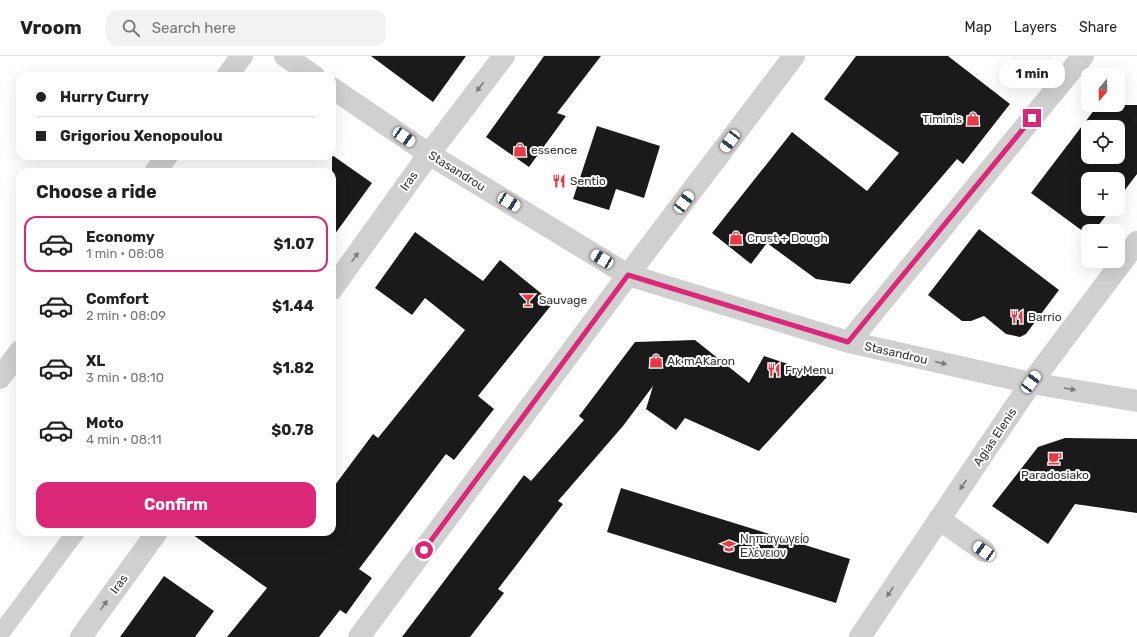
<!DOCTYPE html>
<meta charset="utf-8">
<style>
:root{--surface:#fff;--page:#f2f2f2;--text:#222;--muted:#767676;--line:#e0e0e0;--accent:#db2777}
body{margin:0;font-family:Rubik,sans-serif;background:var(--page);color:var(--text);height:100vh;display:flex;flex-direction:column;font-size:15px;white-space:nowrap}
*{box-sizing:border-box;margin:0}
p{font-size:13px;color:var(--muted)}
.icon{flex:none;width:22px;height:22px;fill:none;stroke:currentColor;stroke-width:2;stroke-linecap:round;stroke-linejoin:round}
.map{position:relative;flex:1;overflow:hidden}
.details{position:absolute;left:16px;top:112px;width:320px;height:368px;display:flex;flex-direction:column;background:var(--surface);border-radius:12px;box-shadow:0 4px 16px #0002}
.details>*{flex:none}
.banner{position:absolute;left:16px;top:16px;width:320px;height:88px;border-radius:12px;box-shadow:0 4px 16px #0002;display:grid;align-content:center;height:88px;padding:0 20px;background:var(--surface)}
.needle{width:26px;rotate:199deg}
.fabs{position:absolute;left:1081px;top:12px;display:grid;gap:8px}
.fabs a{display:grid;place-items:center;width:44px;height:44px;border-radius:8px;background:var(--surface);box-shadow:0 4px 16px #0002;font-size:20px}
.end{position:absolute;width:18px;height:18px;margin:-9px;border:5px solid #db2777;background:#fff;box-shadow:0 0 0 2px #fff}
.from{border-radius:50%}
.bubble{position:absolute;height:28px;border-radius:12px;background:var(--surface);box-shadow:0 4px 16px #0002;font-size:13px;font-weight:700;line-height:28px;text-align:center}
.car{position:absolute;width:12px;height:24px;margin:-12px -6px;border-radius:5px;box-shadow:0 0 3px 1px #0007;background:linear-gradient(#fff 24%,#345 0 40%,#fff 0 76%,#345 0 86%,#fff 0)}
.banner b{display:flex;align-items:center;gap:14px;height:38px;font-size:15px}
.banner b+b{border-top:1px solid var(--line)}
.banner i{width:10px;height:10px;background:var(--text)}
ul{padding:0;list-style:none}
li{display:flex;align-items:center;gap:12px;height:56px;margin:0 8px 6px;padding:0 12px;border:2px solid transparent;border-radius:12px}
li div{flex:1}
li b{display:block;font-size:15px}
li em{font-style:normal;font-weight:700}
li.current{border-color:var(--accent)}
li>.icon{width:36px;height:36px;stroke-width:1.5}
h2{padding:0 20px;font-size:18px;line-height:48px}
.primary-button{display:flex;gap:8px;margin-top:auto;padding:8px 20px}
.primary-button a{flex:1;height:46px;border-radius:12px;background:var(--accent);color:#fff;font-size:16px;font-weight:700;line-height:46px;text-align:center}
header{display:flex;align-items:center;gap:24px;box-sizing:border-box;height:56px;padding:0 20px;background:var(--surface);border-bottom:1px solid var(--line)}
header strong{font-size:19px}
nav{display:flex;gap:22px;margin-inline-start:auto;font-size:14px}
.search{width:280px;height:36px;background:var(--page);display:flex;align-items:center;gap:10px;box-sizing:border-box;padding:0 14px;border-radius:12px;color:var(--muted);font-size:15px}
.map>svg:first-child{display:block}
.building{fill:#1a1a1a;fill-rule:evenodd}
.lines{fill:none;stroke-linecap:round;stroke-linejoin:round}
.service{stroke:#d0d0d0;stroke-width:18}
.minor{stroke:#d0d0d0;stroke-width:22}
.tertiary{stroke:#d0d0d0;stroke-width:22}
.oneway{fill:#7a7a7a}
.route{stroke:#db2777;stroke-width:5}
.labels{text-anchor:middle;stroke-width:4;stroke-linejoin:round;paint-order:stroke}
.poi-label{font-size:12px;fill:#333;stroke:#fff;text-anchor:start}
.street-label{font-size:12px;fill:#333;stroke:#fff}
</style>
<header>
<strong>Vroom</strong>
<div class="search"><svg class="icon" aria-label="search" viewBox="0 0 24 24"><circle cx="10" cy="10" r="6"/><path d="M15 15l6 6"/></svg>Search here</div>
<nav><a>Map</a><a>Layers</a><a>Share</a></nav>
</header>
<div class="map">
<svg width="1137" height="581" viewBox="0 0 1137 581">
<rect width="100%" height="100%" fill="#fff"/>
<!-- building -->
<g class="building">
<polygon points="371,0 466,0 433,46"/>
<polygon points="544,0 601,0 557,57 566,60 529,111 486,81"/>
<polygon points="856,0 948,0 1010,48 963,108 957,103 850,228 816,223 767,187 751,208 712,177 792,76 867,135 899,97 824,43"/>
<path d="M1098,49h39v69l-19,25v-20h-30v30h23l-17,22h-6v4l-57,-42zM1088,71h30v30h-30z"/>
<polygon points="597,70 660,90 644,142 616,133 609,154 573,143"/>
<polygon points="332,99 372,127 332,182"/>
<polygon points="979,173 1059,234 1026,278 1020,281 1006,278 984,260 971,265 962,265 928,239"/>
<polygon points="415,176 483,225 500,204 553,247 478,340 494,353 454,404 446,398 359,513 372,522 346,558 340,554 319,581 227,581 267,532 189,476 332,476 332,433 373,378 378,382 465,274 425,242 412,259 375,232"/>
<polygon points="695,284 749,327 764,300 827,321 759,395 685,362 676,374 646,353 653,330 623,370 558,445 563,448 498,533 504,537 470,581 402,581 524,419 531,425 584,364 579,360 635,286"/>
<polygon points="1065,382 1137,383 1137,457 1075,448 1048,488 992,450 1038,391"/>
<polygon points="621,432 850,503 836,547 607,476"/>
<polygon points="164,520 214,555 195,581 120,581"/>
</g>
<g class="lines">
<!-- service -->
<polyline class="service" points="0,578 76,476"/>
<!-- minor -->
<g class="minor">
<polyline points="227,20 242,0"/>
<polyline points="155,116 167,100"/>
<polyline points="628,219 794,0"/>
<polyline points="332,233 429,98 504,0"/>
<polyline points="849,286 1083,0"/>
<polyline points="0,322 20,295"/>
<polyline points="1031,327 1137,345"/>
<polyline points="939,463 984,495"/>
<polyline points="81,581 157,476"/>
<polyline points="860,581 1031,327 1137,186"/>
</g>
<!-- tertiary -->
<g class="tertiary">
<polyline points="285,0 314,20"/>
<polyline points="332,32 429,98 628,219 849,286 1031,327"/>
<polyline points="359,581 628,219"/>
</g>
</g>
<!-- one-way arrows -->
<defs><path id="oneway-solid" d="M-6-.8H1V-3.2L6.5 0L1 3.2V.8H-6Z"/></defs>
<g class="oneway">
<use href="#oneway-solid" transform="translate(480 31) rotate(127)"/>
<use href="#oneway-solid" transform="translate(355 201) rotate(-54)"/>
<use href="#oneway-solid" transform="translate(941 307) rotate(13)"/>
<use href="#oneway-solid" transform="translate(1070 333) rotate(10)"/>
<use href="#oneway-solid" transform="translate(963 429) rotate(124)"/>
<use href="#oneway-solid" transform="translate(890 536) rotate(124)"/>
<use href="#oneway-solid" transform="translate(104 549) rotate(-54)"/>
</g>
<g class="lines">
<!-- route -->
<polyline class="route" points="424,494 628,219 848,286 1032,62"/>
</g>
<!-- icons -->
<defs>
<g id="shop-bare" transform="scale(1.08)"><path d="M-5-2.5h2.3a2.7 3.5 0 0 1 5.4 0H5L5.5 6h-11ZM-1.5-2.5h3a1.5 2.3 0 0 0-3 0Z" fill="#e63946" stroke="#fff" stroke-width="2.5" paint-order="stroke"/></g>
<g id="restaurant-bare" transform="scale(1.08)"><path d="M-5-6h1v4h1v-4h1v4h1v-4h1v5L-1.5 .5V6h-2V.5L-5-1ZM5-6V6H3V1.5H1.5Q1.5-4 5-6Z" fill="#e63946" stroke="#fff" stroke-width="2.5" paint-order="stroke"/></g>
<g id="bar-bare" transform="scale(1.08)"><path d="M-6-5H6L.8 .8V4.5H3.5V6h-7V4.5H-.8V.8Z" fill="#e63946" stroke="#fff" stroke-width="2.5" paint-order="stroke"/></g>
<g id="cafe-bare" transform="scale(1.08)"><path d="M-5.5-4.5H6V0H3Q3 3.5 0 3.5H-2.5Q-5.5 3.5-5.5 0ZM3-3.2v2h1.7v-2ZM-6 4.5H4V6H-6Z" fill="#e63946" stroke="#fff" stroke-width="2.5" paint-order="stroke"/></g>
<g id="school-bare" transform="scale(1.08)"><path d="M0-5L7-2L0 1L-7-2ZM-4 1L0 2.5L4 1V4Q0 6-4 4Z" fill="#e63946" stroke="#fff" stroke-width="2.5" paint-order="stroke"/></g>
</defs>
<g fill-rule="evenodd">
<use href="#shop-bare" x="973" y="63"/>
<use href="#shop-bare" x="520" y="94"/>
<use href="#restaurant-bare" x="559" y="125"/>
<use href="#shop-bare" x="736" y="182"/>
<use href="#bar-bare" x="528" y="244"/>
<use href="#restaurant-bare" x="1017" y="261"/>
<use href="#shop-bare" x="656" y="305"/>
<use href="#restaurant-bare" x="774" y="314"/>
<use href="#cafe-bare" x="1055" y="402"/>
<use href="#school-bare" x="729" y="490"/>
</g>
<g class="labels">
<!-- poi labels -->
<g class="poi-label">
<text x="962" y="67" text-anchor="end">Timinis</text>
<text x="531" y="98">essence</text>
<text x="570" y="129">Sentio</text>
<text x="747" y="186">Crust + Dough</text>
<text x="539" y="248">Sauvage</text>
<text x="1028" y="265">Barrio</text>
<text x="667" y="309">Ak mAKaron</text>
<text x="785" y="318">FryMenu</text>
<text x="1055" y="423" text-anchor="middle">Paradosiako</text>
<text x="740" y="487">Νηπιαγωγείο<tspan x="740" dy="14">Ελένειον</tspan></text>
</g>
<!-- street labels -->
<g class="street-label">
<text transform="translate(457 115) rotate(32)" y="4">Stasandrou</text>
<text transform="translate(409 125) rotate(-54)" y="4">Iras</text>
<text transform="translate(896 297) rotate(13)" y="4">Stasandrou</text>
<text transform="translate(995 381) rotate(-56)" y="4">Agias Elenis</text>
<text transform="translate(119 528) rotate(-54)" y="4">Iras</text>
</g>
</g>
</svg>
<div class="fabs">
<a><svg class="needle" viewBox="-14 -14 28 28"><path d="M0-13l5 13h-10z" fill="#e53935"/><path d="M0 13l5-13h-10z" fill="#767676"/></svg></a>
<a><svg class="icon" aria-label="locate" viewBox="0 0 24 24"><circle cx="12" cy="12" r="6"/><path d="M12 2v4M12 18v4M2 12h4M18 12h4"/></svg></a>
<a>+</a>
<a>−</a>
</div>
<i class="end from" style="left:424px;top:494px"></i>
<i class="end" style="left:1032px;top:62px"></i>
<div class="bubble" style="left:999px;top:4px;width:66px">1 min</div>
<i class="car" style="left:404px;top:81px;rotate:124deg"></i>
<i class="car" style="left:730px;top:85px;rotate:217deg"></i>
<i class="car" style="left:509px;top:146px;rotate:121deg"></i>
<i class="car" style="left:684px;top:146px;rotate:37deg"></i>
<i class="car" style="left:602px;top:203px;rotate:301deg"></i>
<i class="car" style="left:1031px;top:326px;rotate:37deg"></i>
<i class="car" style="left:984px;top:495px;rotate:305deg"></i>
<div class="banner">
<b><i class="from"></i>Hurry Curry</b>
<b><i></i>Grigoriou Xenopoulou</b>
</div>
<section class="details">
<h2>Choose a ride</h2>
<ul>
<li class="current"><svg class="icon" aria-label="car" viewBox="0 0 24 24"><path d="M5 17H2v-5l4-1 3-4h7l3 4 3 1v5h-3M9 17h6M6 11h13"/><circle cx="7" cy="17" r="2"/><circle cx="17" cy="17" r="2"/></svg><div><b>Economy</b><p>1 min · 08:08</p></div><em>$1.07</em></li>
<li><svg class="icon" aria-label="car" viewBox="0 0 24 24"><path d="M5 17H2v-5l4-1 3-4h7l3 4 3 1v5h-3M9 17h6M6 11h13"/><circle cx="7" cy="17" r="2"/><circle cx="17" cy="17" r="2"/></svg><div><b>Comfort</b><p>2 min · 08:09</p></div><em>$1.44</em></li>
<li><svg class="icon" aria-label="car" viewBox="0 0 24 24"><path d="M5 17H2v-5l4-1 3-4h7l3 4 3 1v5h-3M9 17h6M6 11h13"/><circle cx="7" cy="17" r="2"/><circle cx="17" cy="17" r="2"/></svg><div><b>XL</b><p>3 min · 08:10</p></div><em>$1.82</em></li>
<li><svg class="icon" aria-label="car" viewBox="0 0 24 24"><path d="M5 17H2v-5l4-1 3-4h7l3 4 3 1v5h-3M9 17h6M6 11h13"/><circle cx="7" cy="17" r="2"/><circle cx="17" cy="17" r="2"/></svg><div><b>Moto</b><p>4 min · 08:11</p></div><em>$0.78</em></li>
</ul>
<div class="primary-button"><a>Confirm</a></div>
</section>
</div>
